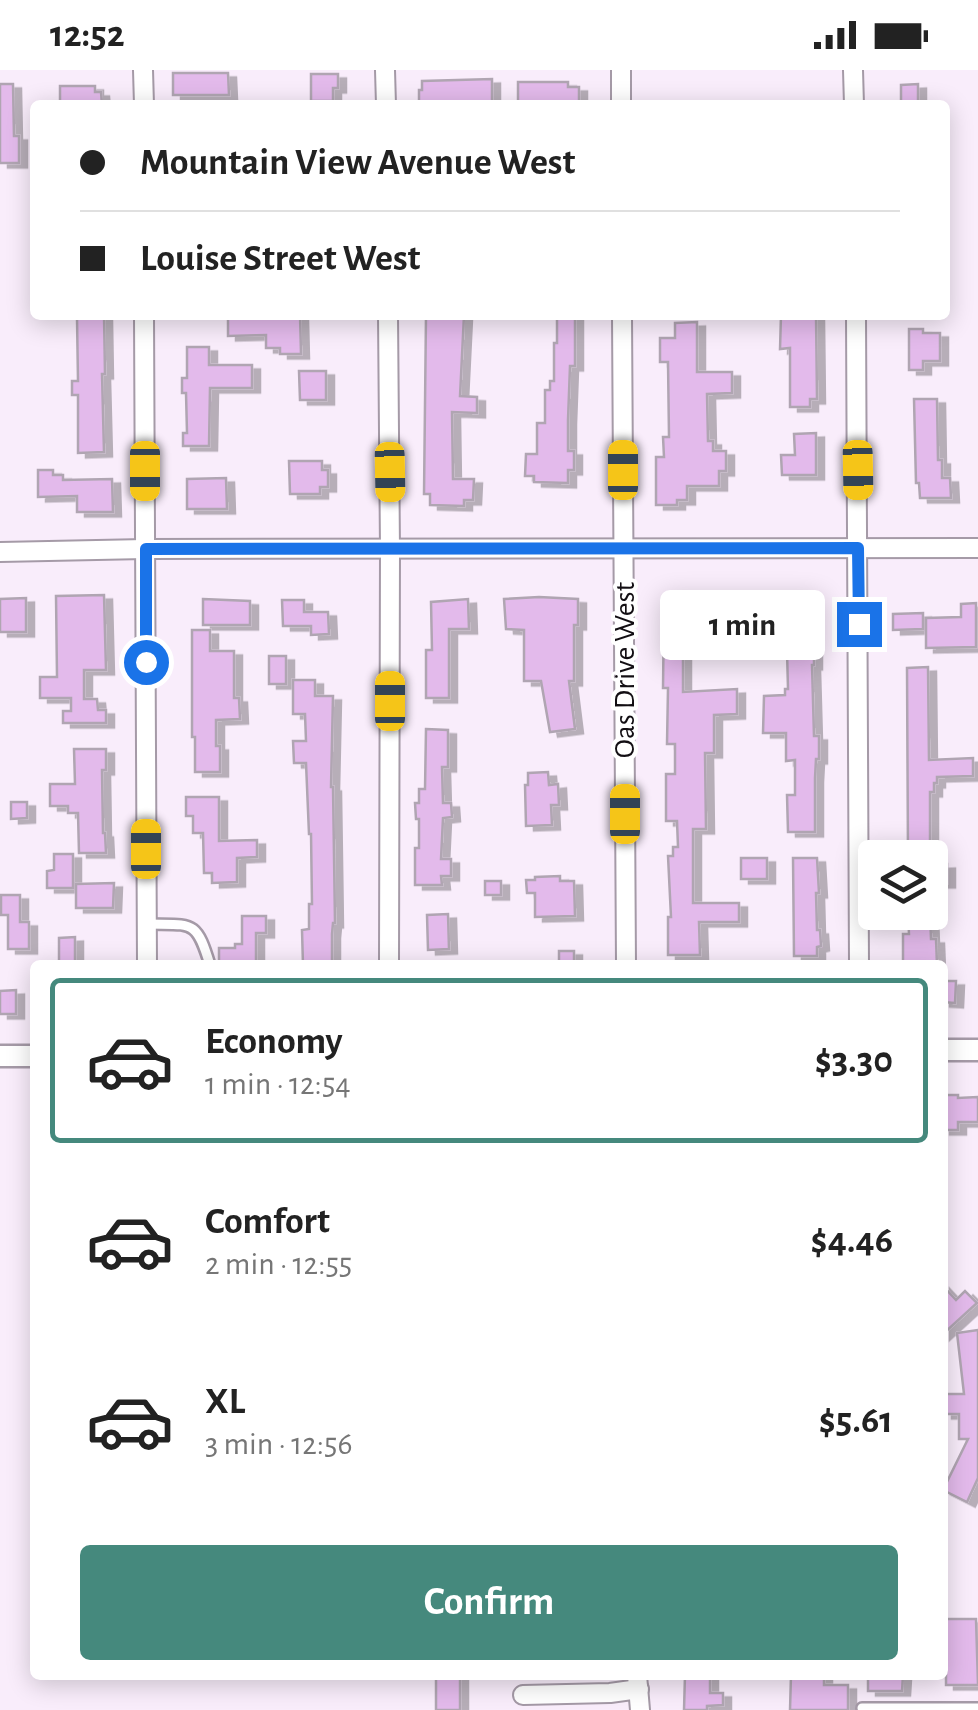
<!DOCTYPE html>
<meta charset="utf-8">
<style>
:root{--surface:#fff;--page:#f6f6f6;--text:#222;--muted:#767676;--line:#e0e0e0;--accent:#45897d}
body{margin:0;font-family:"Alegreya Sans",sans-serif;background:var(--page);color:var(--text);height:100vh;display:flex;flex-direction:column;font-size:38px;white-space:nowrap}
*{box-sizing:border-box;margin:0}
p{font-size:32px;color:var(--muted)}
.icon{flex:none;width:55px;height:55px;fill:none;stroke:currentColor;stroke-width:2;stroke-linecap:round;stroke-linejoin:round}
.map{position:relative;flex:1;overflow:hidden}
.panel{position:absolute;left:30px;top:890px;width:918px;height:720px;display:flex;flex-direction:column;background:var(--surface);border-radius:10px;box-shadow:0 5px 25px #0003}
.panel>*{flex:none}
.top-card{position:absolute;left:30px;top:30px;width:920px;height:220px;border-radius:10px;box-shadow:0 5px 25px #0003;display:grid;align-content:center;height:220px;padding:0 50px;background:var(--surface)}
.fabs{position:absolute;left:858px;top:770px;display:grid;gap:20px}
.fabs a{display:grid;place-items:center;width:90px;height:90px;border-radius:10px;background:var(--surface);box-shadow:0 5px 25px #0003;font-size:50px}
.end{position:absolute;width:45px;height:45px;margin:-22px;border:12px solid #1a73e8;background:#fff;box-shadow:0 0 0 5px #fff}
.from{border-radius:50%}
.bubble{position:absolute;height:70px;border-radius:10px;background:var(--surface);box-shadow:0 5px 25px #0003;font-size:32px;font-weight:700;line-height:70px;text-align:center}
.car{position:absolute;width:30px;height:60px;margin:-30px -15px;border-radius:12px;box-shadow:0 0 8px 2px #0007;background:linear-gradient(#f5c518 24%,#345 0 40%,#f5c518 0 76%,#345 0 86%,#f5c518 0)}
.top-card b{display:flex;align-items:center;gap:35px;height:95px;font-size:38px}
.top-card b+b{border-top:2px solid var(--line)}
.top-card i{width:25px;height:25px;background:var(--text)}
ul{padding:18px 0 0;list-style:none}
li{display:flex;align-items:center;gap:30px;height:165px;margin:0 20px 15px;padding:0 30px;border:5px solid transparent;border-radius:10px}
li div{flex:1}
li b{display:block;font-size:38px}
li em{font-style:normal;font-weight:700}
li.current{border-color:var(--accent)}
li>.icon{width:90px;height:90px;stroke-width:1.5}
.cta{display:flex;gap:20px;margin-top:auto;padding:20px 50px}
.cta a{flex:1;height:115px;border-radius:10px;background:var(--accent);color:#fff;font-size:40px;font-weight:700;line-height:115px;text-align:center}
.status{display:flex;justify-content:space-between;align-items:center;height:70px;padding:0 50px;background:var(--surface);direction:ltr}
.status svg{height:28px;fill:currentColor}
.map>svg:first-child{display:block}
.building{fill:#e3baeb;stroke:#b0a5b2;stroke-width:2.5;filter:url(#shadow)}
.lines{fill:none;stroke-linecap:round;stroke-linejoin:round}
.service-casing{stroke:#a59aa7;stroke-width:14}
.minor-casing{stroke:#a59aa7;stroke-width:22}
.tertiary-casing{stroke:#a59aa7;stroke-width:25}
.service{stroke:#fff;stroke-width:9}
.minor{stroke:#fff;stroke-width:18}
.tertiary{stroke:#fff;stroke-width:20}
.route{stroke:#1a73e8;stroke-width:12}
.labels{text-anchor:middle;stroke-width:8;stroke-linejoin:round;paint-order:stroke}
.street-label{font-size:30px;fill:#120e13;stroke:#fff}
</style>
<div class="status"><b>12:52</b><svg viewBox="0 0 49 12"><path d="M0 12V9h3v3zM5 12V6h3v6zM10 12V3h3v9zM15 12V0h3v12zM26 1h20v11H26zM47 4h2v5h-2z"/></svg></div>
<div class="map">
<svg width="978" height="1640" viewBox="0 0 978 1640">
<defs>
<filter id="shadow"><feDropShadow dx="8" dy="4.5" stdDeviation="0" flood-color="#0004"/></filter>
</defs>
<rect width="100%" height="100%" fill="#f9edfb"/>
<!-- building -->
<g class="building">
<polygon points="173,3 228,3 229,25 173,25"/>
<polygon points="311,4 338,4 338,18 333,18 333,31 311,31"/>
<polygon points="492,9 492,31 446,32 446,35 419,35 419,20 422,20 422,11"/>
<polygon points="518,12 568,12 568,17 579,17 579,35 518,35"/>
<polygon points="0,14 13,14 14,66 19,66 19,93 0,93"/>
<polygon points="918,14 918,35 901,35 901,15"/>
<polygon points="60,16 95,16 95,22 101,22 102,35 60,35"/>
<polygon points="79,245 104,245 105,304 102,304 104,382 78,383 78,325 72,325 72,311 78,311 77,248 79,248"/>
<polygon points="228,245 300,245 301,284 280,284 280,278 266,278 266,265 228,266"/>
<polygon points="426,245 464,245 460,326 477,327 477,343 452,342 453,409 474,409 473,430 464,430 464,436 430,435 430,424 424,424"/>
<polygon points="557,245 575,245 575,296 570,296 568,350 568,381 574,381 574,400 568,400 568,413 534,412 534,406 525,406 526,384 537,384 537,353 545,353 545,320 550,320 550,311 554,311 554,273 557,273"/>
<polygon points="781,245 816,245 817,329 810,329 810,337 790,337 790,278 780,279"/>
<polygon points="697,252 697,302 732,302 732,323 707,324 708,371 713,371 713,381 726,381 726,401 719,401 719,416 687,416 687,430 677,430 677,435 656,435 656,387 664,387 663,367 669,367 668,292 660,292 660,268 675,268 675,253"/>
<polygon points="909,259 923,259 923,263 940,263 940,291 923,291 923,300 909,300"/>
<polygon points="187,277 209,277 209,295 252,295 252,318 210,318 209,376 183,376 183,363 187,363 186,323 182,323 182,308 187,308"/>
<polygon points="299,301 326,301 326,330 300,330"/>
<polygon points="914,329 937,329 938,390 942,390 942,408 950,408 951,428 920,428 919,413 916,413"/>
<polygon points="816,363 816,405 782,405 781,385 795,385 794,364"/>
<polygon points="289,391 322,391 322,400 328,400 328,417 320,417 320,424 290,424"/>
<polygon points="38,400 53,400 53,405 63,405 63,410 112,409 113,442 77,442 77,426 38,427"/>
<polygon points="226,408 227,439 187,439 187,409"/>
<polygon points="790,524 810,524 810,533 814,533 814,548 790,548"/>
<polygon points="104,525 106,600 84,600 84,629 97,629 98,640 106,640 106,653 63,653 63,641 71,641 71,628 40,628 40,607 57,607 56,526"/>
<polygon points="539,527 578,529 578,555 574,555 574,611 569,611 575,659 550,662 541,611 524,611 524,560 506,559 504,529"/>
<polygon points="26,528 26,562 0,562 0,529"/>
<polygon points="203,529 250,531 250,555 203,555"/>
<polygon points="468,529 469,559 449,559 449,628 426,628 426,580 432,580 431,532"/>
<polygon points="282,530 304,530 304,542 328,542 329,564 311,565 311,556 283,556"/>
<polygon points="976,533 976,577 926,578 926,548 961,547 961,534"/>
<polygon points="686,536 687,573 683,573 683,622 737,619 737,644 714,645 714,683 705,683 706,759 693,759 693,833 739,833 739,852 699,852 700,885 668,885 668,847 671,847 668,786 673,786 673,777 678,777 677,751 666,751 666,704 675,704 675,674 667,674 668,618 663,618 664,537"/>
<polygon points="923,543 923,559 893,560 893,544"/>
<polygon points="192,560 210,560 210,581 234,581 234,628 239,628 240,649 216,650 216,676 220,676 220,702 195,702 195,667 192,667"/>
<polygon points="768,567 800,567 800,580 814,579 814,595 812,595 814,666 819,666 819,689 816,689 815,708 815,762 788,762 787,725 795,725 795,690 786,691 786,663 763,663 764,626 785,625 785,619 788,619 787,581 768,581"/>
<rect x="269" y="586" width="17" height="28"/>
<polygon points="928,597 929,690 973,688 973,706 937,707 937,713 934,713 934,722 930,722 930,788 908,788 907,598"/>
<polygon points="293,610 315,610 315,626 333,626 331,717 333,717 335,853 333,853 332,864 332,895 303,895 302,860 309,859 309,834 312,834 311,764 309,764 306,693 294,693 293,671 306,671 305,644 293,644"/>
<polygon points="426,659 448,660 448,697 442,697 443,733 451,733 452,747 443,748 441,789 451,789 451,806 441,806 442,815 415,815 415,778 419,778 419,749 416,749 415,733 419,733 419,719 425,719"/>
<polygon points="74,679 106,679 106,700 102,700 103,763 105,763 106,783 79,783 78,743 68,743 68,736 50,736 50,714 75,714"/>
<polygon points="548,702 549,715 558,714 559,735 551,735 552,755 526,756 525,715 528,715 528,703"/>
<polygon points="186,727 219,727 219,771 257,770 257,787 237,788 237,812 212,813 212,803 204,803 203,763 193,763 193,746 186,746"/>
<polygon points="11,732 27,732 27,748 11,749"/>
<polygon points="54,784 73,784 73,818 47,818 47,801 54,800"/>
<rect x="741" y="788" width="26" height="21"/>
<polygon points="793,788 817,788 819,823 816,823 817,860 820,860 821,876 817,877 817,886 794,886"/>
<polygon points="947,794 947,813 930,813 930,795"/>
<polygon points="560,806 560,811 574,811 575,846 535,847 535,823 527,823 526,810 535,810 535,807"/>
<rect x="485" y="811" width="16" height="14"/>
<polygon points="114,813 113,838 76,838 76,814"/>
<polygon points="1,825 20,825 20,852 29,852 29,879 8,879 8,845 1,845"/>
<polygon points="908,842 930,842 931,869 936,869 937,895 903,895 903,864 909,864"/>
<polygon points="448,844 449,879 428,880 427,845"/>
<polygon points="242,846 266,846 266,863 256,863 256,895 234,895 234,892 219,892 219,878 235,878 235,874 242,874"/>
<polygon points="75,867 75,892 59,892 59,868"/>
<rect x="559" y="881" width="15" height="14"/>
<polygon points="942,911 956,911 955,933 942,932"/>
<polygon points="16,920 16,944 0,944 0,921"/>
<polygon points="942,1025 958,1025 958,1028 978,1027 978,1052 958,1052 958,1060 942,1060"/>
<polygon points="942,1215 956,1230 965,1221 977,1233 942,1265"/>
<polygon points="978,1260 978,1408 967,1432 943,1420 968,1369 959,1369 959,1344 944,1344 944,1324 964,1324 957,1263"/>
<polygon points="942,1549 976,1549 978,1615 946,1615 946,1583 942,1583"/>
<rect x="436" y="1605" width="24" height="35"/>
<polygon points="685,1605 710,1605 710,1623 723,1623 723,1635 707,1636 707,1640 684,1640"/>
<polygon points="791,1605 824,1605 824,1615 848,1615 848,1640 790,1640"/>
<polygon points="868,1605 903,1605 902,1621 868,1621"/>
</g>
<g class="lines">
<!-- service casing -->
<g class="service-casing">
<g id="service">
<path d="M147,854c46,1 49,-5 63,41"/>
<polyline points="862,1638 978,1638"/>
</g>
</g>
<!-- minor casing -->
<g class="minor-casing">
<g id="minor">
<polyline points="143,0 144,35"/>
<polyline points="385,0 386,35"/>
<polyline points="621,0 621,35"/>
<polyline points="853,0 854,35"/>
<polyline points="144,245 147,895"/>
<polyline points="388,245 390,480 389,895"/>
<polyline points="622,245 626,895"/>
<polyline points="856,245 859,895"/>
<polyline points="0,482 145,479 978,478"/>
<polyline points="637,1605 640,1640"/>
<polyline points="523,1625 610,1623 639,1619"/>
</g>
</g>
<!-- tertiary casing -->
<g class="tertiary-casing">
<g id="tertiary">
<polyline points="942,980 978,980"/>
<polyline points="0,986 35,986"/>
</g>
</g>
<!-- service -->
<use href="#service" class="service"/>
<!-- minor -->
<use href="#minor" class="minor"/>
<!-- tertiary -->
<use href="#tertiary" class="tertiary"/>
</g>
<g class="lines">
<!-- route -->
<polyline class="route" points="146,592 146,479 858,478 859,554"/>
</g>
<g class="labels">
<!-- street labels -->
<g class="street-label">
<text transform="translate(624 600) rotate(-90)" y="10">Oas Drive West</text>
</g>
</g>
</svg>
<div class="fabs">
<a><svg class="icon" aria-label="layers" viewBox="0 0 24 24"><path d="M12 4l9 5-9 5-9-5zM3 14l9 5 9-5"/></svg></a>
</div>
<i class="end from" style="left:146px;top:592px"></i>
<i class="end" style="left:859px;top:554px"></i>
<div class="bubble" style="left:660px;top:520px;width:165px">1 min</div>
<i class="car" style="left:623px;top:400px;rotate:0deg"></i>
<i class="car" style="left:858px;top:400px;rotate:179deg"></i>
<i class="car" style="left:145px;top:401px;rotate:180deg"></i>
<i class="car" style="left:390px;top:402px;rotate:179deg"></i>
<i class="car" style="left:390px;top:631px;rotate:0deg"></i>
<i class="car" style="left:625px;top:744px;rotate:0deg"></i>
<i class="car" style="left:146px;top:779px;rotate:0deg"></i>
<div class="top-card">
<b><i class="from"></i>Mountain View Avenue West</b>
<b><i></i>Louise Street West</b>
</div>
<section class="panel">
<ul>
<li class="current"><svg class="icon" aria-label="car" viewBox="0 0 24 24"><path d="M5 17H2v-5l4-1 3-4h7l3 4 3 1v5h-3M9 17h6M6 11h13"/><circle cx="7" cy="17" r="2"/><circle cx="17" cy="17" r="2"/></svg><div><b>Economy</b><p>1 min · 12:54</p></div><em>$3.30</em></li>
<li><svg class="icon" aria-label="car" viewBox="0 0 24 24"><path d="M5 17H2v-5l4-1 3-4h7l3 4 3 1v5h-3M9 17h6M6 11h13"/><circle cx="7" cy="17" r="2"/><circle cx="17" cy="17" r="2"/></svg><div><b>Comfort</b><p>2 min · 12:55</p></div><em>$4.46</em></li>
<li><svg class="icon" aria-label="car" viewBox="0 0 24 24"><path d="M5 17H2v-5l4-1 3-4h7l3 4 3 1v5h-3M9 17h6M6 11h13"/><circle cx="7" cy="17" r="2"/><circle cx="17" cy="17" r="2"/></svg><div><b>XL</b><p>3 min · 12:56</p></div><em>$5.61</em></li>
</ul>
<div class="cta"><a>Confirm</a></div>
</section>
</div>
